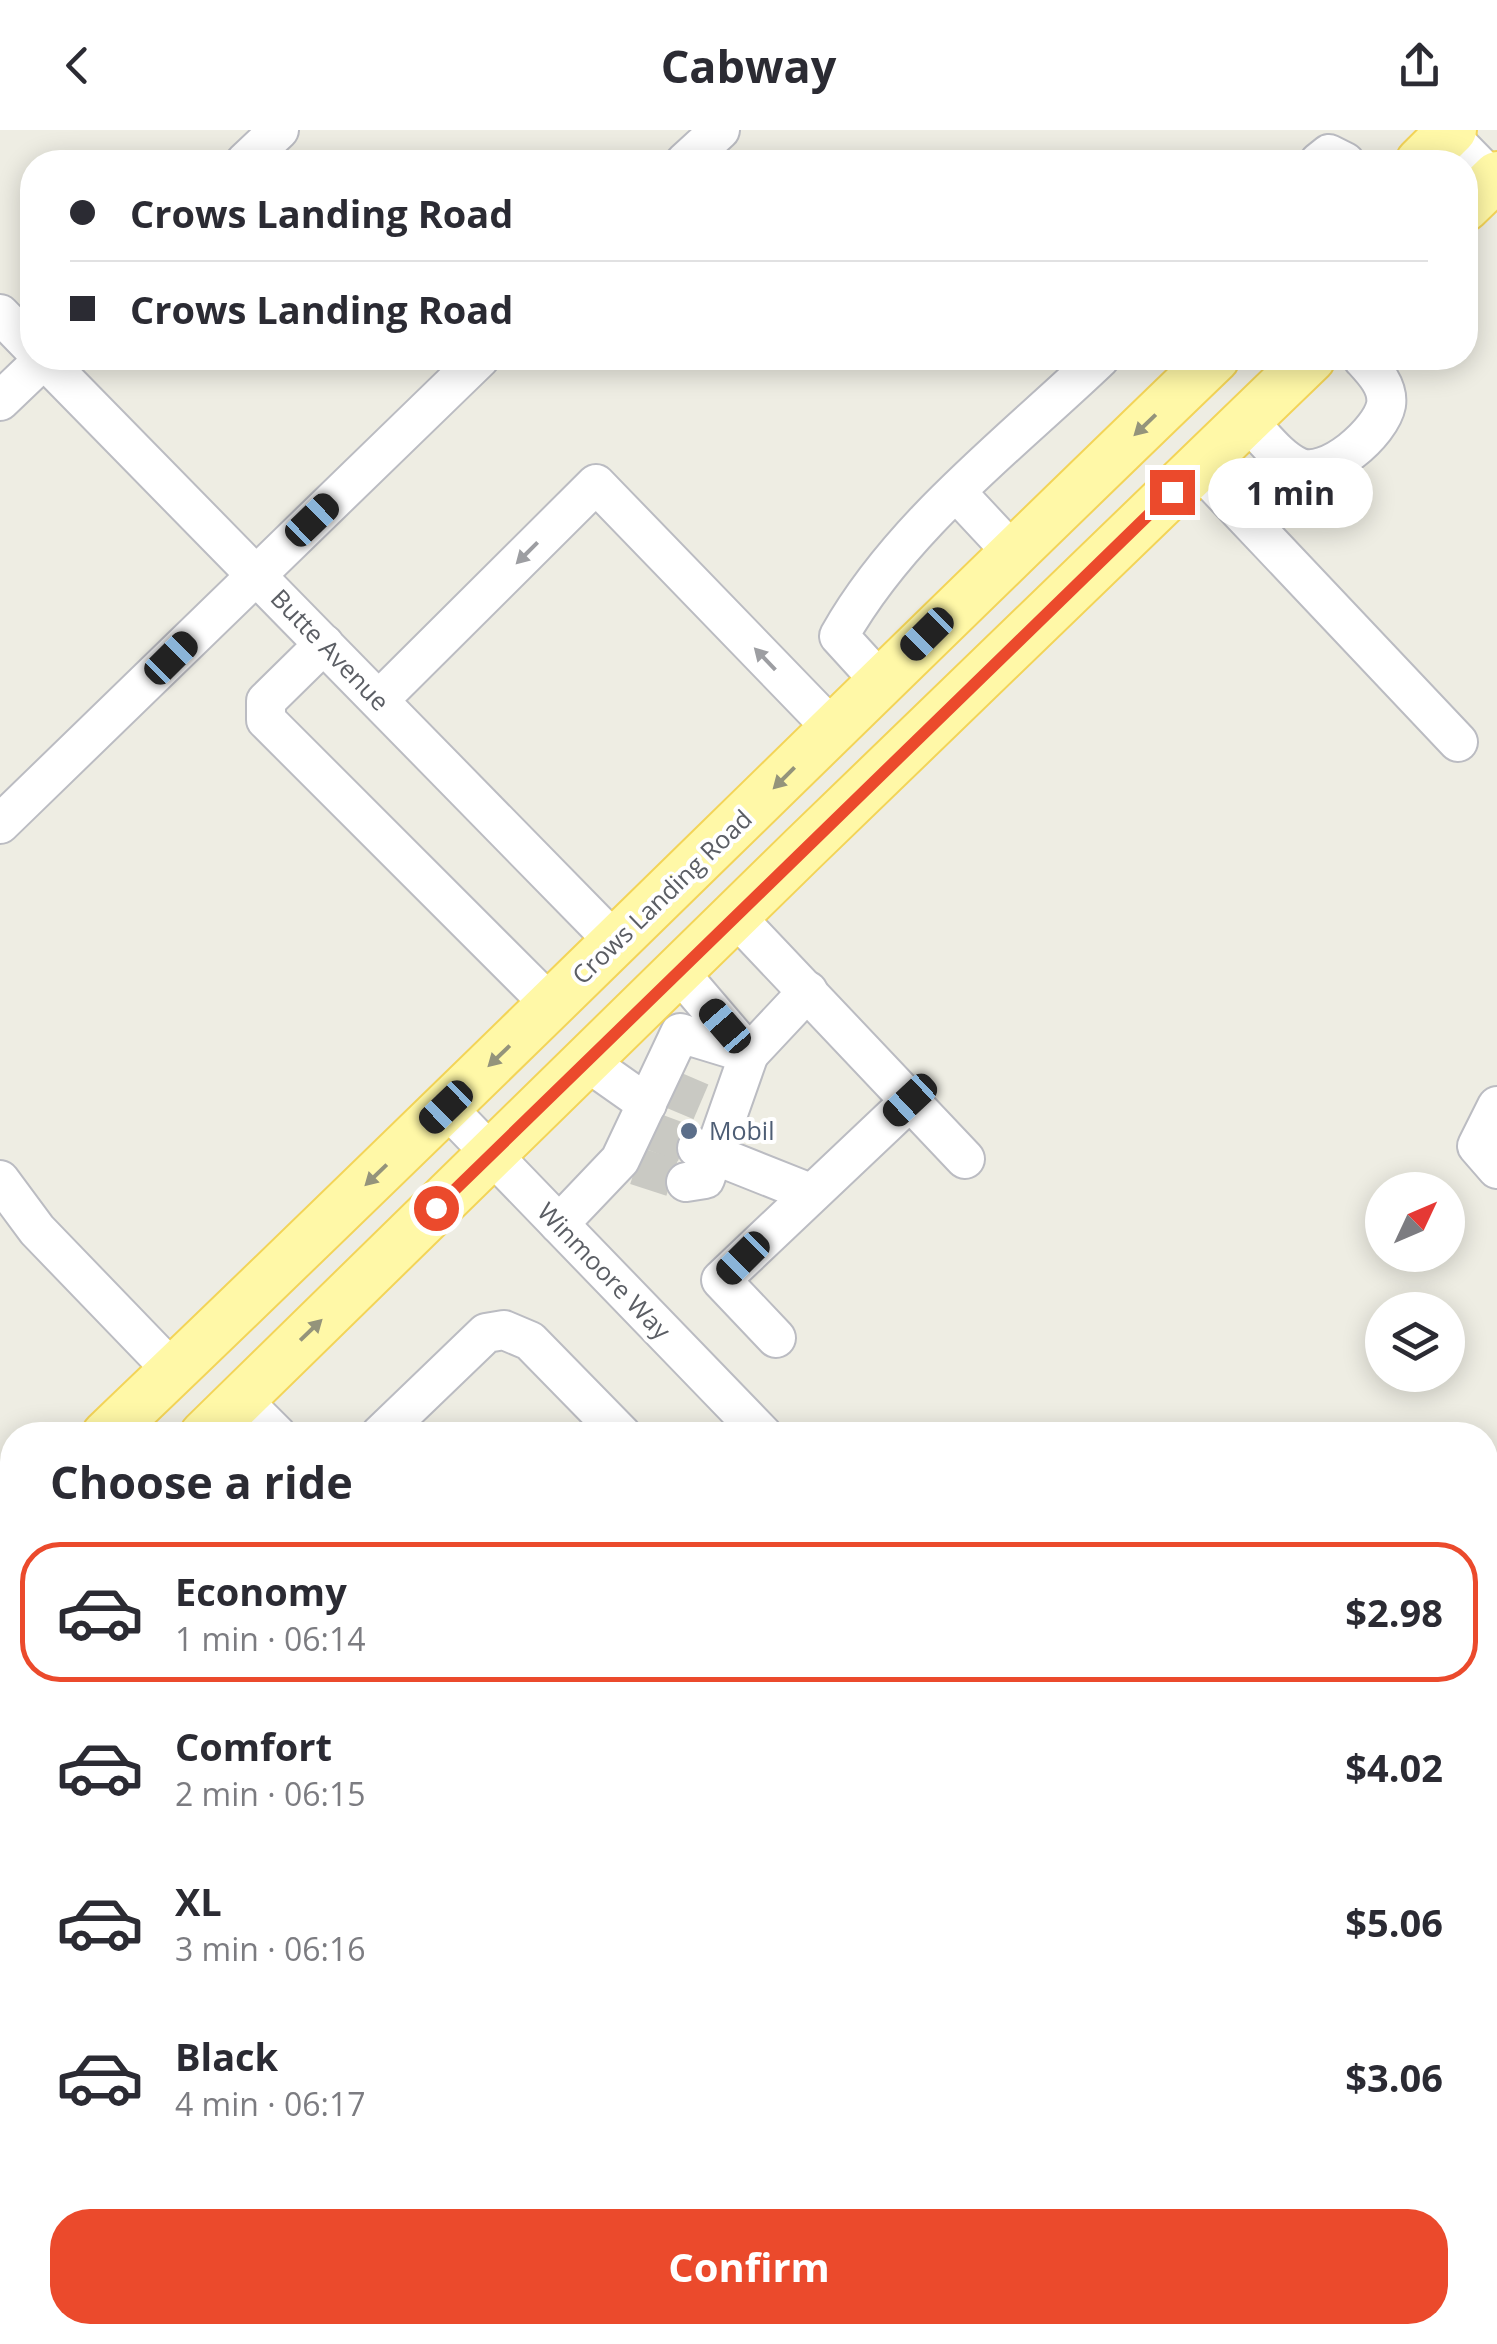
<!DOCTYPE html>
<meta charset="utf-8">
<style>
:root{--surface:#fff;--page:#f7f7f7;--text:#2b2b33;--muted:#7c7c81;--line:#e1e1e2;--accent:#eb4a2c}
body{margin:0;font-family:"Open Sans",sans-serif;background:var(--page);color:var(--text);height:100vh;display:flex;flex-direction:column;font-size:38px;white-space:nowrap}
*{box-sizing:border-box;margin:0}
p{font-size:32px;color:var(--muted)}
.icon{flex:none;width:55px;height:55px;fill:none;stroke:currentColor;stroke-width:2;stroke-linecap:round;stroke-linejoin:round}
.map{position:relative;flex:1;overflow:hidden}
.panel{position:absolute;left:0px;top:1292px;width:1498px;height:922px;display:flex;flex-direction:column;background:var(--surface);border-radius:40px 40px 0 0;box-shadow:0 5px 25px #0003}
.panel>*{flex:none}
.banner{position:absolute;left:20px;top:20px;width:1458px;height:220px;border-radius:40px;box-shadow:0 5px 25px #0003;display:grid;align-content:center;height:220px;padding:0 50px;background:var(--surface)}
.needle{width:65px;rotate:46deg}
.buttons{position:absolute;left:1365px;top:1042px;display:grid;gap:20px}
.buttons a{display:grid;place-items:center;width:100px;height:100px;border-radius:50%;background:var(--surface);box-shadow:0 5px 25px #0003;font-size:50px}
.end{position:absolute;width:45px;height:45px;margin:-22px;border:12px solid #eb4a2c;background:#fff;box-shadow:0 0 0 5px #fff}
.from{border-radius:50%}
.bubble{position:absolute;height:70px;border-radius:35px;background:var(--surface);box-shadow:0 5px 25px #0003;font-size:32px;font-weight:700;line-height:70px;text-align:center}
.car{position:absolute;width:30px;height:60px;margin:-30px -15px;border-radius:12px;box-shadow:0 0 8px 2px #0007;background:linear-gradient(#222 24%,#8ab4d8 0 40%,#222 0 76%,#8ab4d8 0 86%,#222 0)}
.banner b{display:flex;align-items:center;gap:35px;height:95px;font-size:38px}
.banner b+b{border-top:2px solid var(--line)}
.banner i{width:25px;height:25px;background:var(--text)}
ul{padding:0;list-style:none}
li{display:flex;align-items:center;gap:30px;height:140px;margin:0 20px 15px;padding:0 30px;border:5px solid transparent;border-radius:40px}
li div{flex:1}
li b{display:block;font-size:38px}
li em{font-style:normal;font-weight:700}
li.selected{border-color:var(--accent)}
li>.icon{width:90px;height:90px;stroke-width:1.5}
h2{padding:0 50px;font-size:45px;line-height:120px}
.action{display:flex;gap:20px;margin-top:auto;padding:20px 50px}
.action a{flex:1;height:115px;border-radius:40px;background:var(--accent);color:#fff;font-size:40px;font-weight:700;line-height:115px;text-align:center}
header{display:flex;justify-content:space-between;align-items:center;height:130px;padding:0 50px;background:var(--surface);font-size:45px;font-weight:700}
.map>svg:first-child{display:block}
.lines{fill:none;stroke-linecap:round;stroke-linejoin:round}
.minor-tunnel{stroke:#c9c9c3;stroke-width:38;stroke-dasharray:38 19;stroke-linecap:butt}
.minor-casing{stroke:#bbbcc2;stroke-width:42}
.major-casing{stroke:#f3d458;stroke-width:52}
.minor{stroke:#fff;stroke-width:38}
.major{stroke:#fff8a7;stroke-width:48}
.oneway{fill:#94947b}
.oneway2{fill:#9d9ea2}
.route{stroke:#eb4a2c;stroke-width:12}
.service-dot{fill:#5c6f8a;stroke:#fff;stroke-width:4}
.labels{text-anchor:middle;stroke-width:8;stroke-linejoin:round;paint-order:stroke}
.street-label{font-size:25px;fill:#5b5e64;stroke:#fff}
.service-label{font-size:25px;fill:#4e5e75;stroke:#fff;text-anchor:start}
</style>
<header><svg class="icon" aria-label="back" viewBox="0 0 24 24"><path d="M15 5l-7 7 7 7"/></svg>Cabway<svg class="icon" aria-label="share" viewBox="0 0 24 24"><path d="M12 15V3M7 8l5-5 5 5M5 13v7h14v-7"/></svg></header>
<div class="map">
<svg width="1497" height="2214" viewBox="0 0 1497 2214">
<rect width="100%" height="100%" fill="#eeede3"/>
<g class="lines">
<!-- minor-tunnel -->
<g class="minor-tunnel">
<polyline points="666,957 713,977"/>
<polyline points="649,1000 697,1018"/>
<polyline points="636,1036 686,1052"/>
</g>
<!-- minor casing -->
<g class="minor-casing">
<g id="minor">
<polyline points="1444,0 1497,54"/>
<polyline points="245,32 279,0"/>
<polyline points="685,32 720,0"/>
<polyline points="1319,32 1329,24 1345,32"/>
<polyline points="0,184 32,217"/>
<polyline points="43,228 616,813"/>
<polyline points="0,271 45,228"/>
<path d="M1247,290c15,15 31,38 51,47 29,13 83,-35 88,-62 3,-19 -13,-35 -24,-47"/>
<polyline points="1198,337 1458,612"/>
<polyline points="957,363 1013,423"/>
<polyline points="324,514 266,571 266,590 551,875"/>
<path d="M880,551l-41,-45c62,-110 171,-192 261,-278"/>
<polyline points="379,570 596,354 833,599"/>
<polyline points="0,694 480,228"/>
<polyline points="735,786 965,1029"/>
<polyline points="678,841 749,924 808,861"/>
<polyline points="586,931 647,974"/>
<polyline points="1497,976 1477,1016 1497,1039"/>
<polyline points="446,977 763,1305"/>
<polyline points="697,1018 810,1063"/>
<polyline points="0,1050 37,1100 173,1241"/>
<polyline points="559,1094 620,1030 680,903 749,924 705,1049 686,1052"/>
<polyline points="776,1208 721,1150 910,971"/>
<polyline points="241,1269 277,1305"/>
<polyline points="380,1305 486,1203 504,1200 530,1211 622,1305"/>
<polyline points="1485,1371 1497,1359"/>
<polyline points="1485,1593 1497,1606"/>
<polyline points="0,1746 12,1760"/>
<polyline points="1485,2056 1497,2069"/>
<polyline points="0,2174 12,2187"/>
<polyline points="27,2202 37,2214"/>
<polyline points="362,2214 369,2202"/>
<polyline points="1476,2214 1497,2194"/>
</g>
</g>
<!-- major casing -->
<g class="major-casing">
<g id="major">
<polyline points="1420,32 1452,0"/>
<polyline points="1465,77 1497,46"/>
<path d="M106,1305c373,-356 738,-720 1109,-1077"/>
<polyline points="204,1305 804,718 1311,228"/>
<polyline points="0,1407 12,1395"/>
<polyline points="0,1504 12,1492"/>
</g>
</g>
<!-- minor -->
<use href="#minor" class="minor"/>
<!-- major -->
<use href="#major" class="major"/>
</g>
<!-- one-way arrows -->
<defs><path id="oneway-solid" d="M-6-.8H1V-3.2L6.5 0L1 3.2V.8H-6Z" transform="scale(2.5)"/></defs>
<g class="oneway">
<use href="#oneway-solid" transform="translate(1145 295) rotate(136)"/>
<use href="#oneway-solid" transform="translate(784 648) rotate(135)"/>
<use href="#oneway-solid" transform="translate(499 926) rotate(136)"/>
<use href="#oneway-solid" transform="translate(376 1045) rotate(136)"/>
<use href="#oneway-solid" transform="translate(311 1200) rotate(-44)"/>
</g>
<g class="oneway2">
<use href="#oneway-solid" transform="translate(527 423) rotate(135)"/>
<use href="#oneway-solid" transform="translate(765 529) rotate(-134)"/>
</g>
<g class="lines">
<!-- route -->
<polyline class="route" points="436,1078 1172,362"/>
</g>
<!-- markers -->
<circle class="service-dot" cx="689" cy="1001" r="10"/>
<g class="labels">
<!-- street labels -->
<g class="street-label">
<text transform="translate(330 520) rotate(46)" y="9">Butte Avenue</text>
<text transform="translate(662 767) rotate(-44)" y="9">Crows Landing Road</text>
<text transform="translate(604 1141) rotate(46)" y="9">Winmoore Way</text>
</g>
<!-- service labels -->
<g class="service-label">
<text x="709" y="1010">Mobil</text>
</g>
</g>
</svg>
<div class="buttons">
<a><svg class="needle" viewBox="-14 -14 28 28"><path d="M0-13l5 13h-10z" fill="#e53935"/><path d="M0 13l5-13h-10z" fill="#7c7c81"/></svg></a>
<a><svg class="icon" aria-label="layers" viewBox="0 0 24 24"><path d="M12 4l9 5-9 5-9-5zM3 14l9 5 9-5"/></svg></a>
</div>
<i class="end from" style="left:436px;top:1078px"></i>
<i class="end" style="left:1172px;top:362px"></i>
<div class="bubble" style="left:1208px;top:328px;width:165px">1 min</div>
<i class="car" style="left:312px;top:390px;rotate:46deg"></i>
<i class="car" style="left:927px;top:504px;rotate:225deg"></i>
<i class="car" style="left:171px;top:528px;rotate:45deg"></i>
<i class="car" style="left:725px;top:896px;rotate:319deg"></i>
<i class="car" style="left:910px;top:970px;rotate:227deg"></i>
<i class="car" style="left:446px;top:977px;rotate:226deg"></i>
<i class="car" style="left:743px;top:1128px;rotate:225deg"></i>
<div class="banner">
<b><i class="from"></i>Crows Landing Road</b>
<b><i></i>Crows Landing Road</b>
</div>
<section class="panel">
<h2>Choose a ride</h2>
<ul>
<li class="selected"><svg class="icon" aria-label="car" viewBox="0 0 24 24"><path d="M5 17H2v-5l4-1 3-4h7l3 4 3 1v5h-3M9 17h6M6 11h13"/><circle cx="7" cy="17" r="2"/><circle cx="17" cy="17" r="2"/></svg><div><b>Economy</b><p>1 min · 06:14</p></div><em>$2.98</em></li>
<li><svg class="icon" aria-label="car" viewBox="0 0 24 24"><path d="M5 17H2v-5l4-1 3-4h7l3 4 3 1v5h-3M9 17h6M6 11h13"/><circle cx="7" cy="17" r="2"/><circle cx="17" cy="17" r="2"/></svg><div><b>Comfort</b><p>2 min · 06:15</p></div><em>$4.02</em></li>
<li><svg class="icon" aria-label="car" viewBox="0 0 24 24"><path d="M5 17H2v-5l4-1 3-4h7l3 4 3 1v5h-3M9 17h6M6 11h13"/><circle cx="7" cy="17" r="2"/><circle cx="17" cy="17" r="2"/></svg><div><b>XL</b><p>3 min · 06:16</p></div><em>$5.06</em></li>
<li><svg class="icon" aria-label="car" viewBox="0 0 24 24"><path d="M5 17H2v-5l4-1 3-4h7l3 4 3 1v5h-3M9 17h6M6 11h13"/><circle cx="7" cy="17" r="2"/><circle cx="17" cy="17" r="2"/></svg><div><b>Black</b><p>4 min · 06:17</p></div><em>$3.06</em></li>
</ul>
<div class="action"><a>Confirm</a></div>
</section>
</div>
